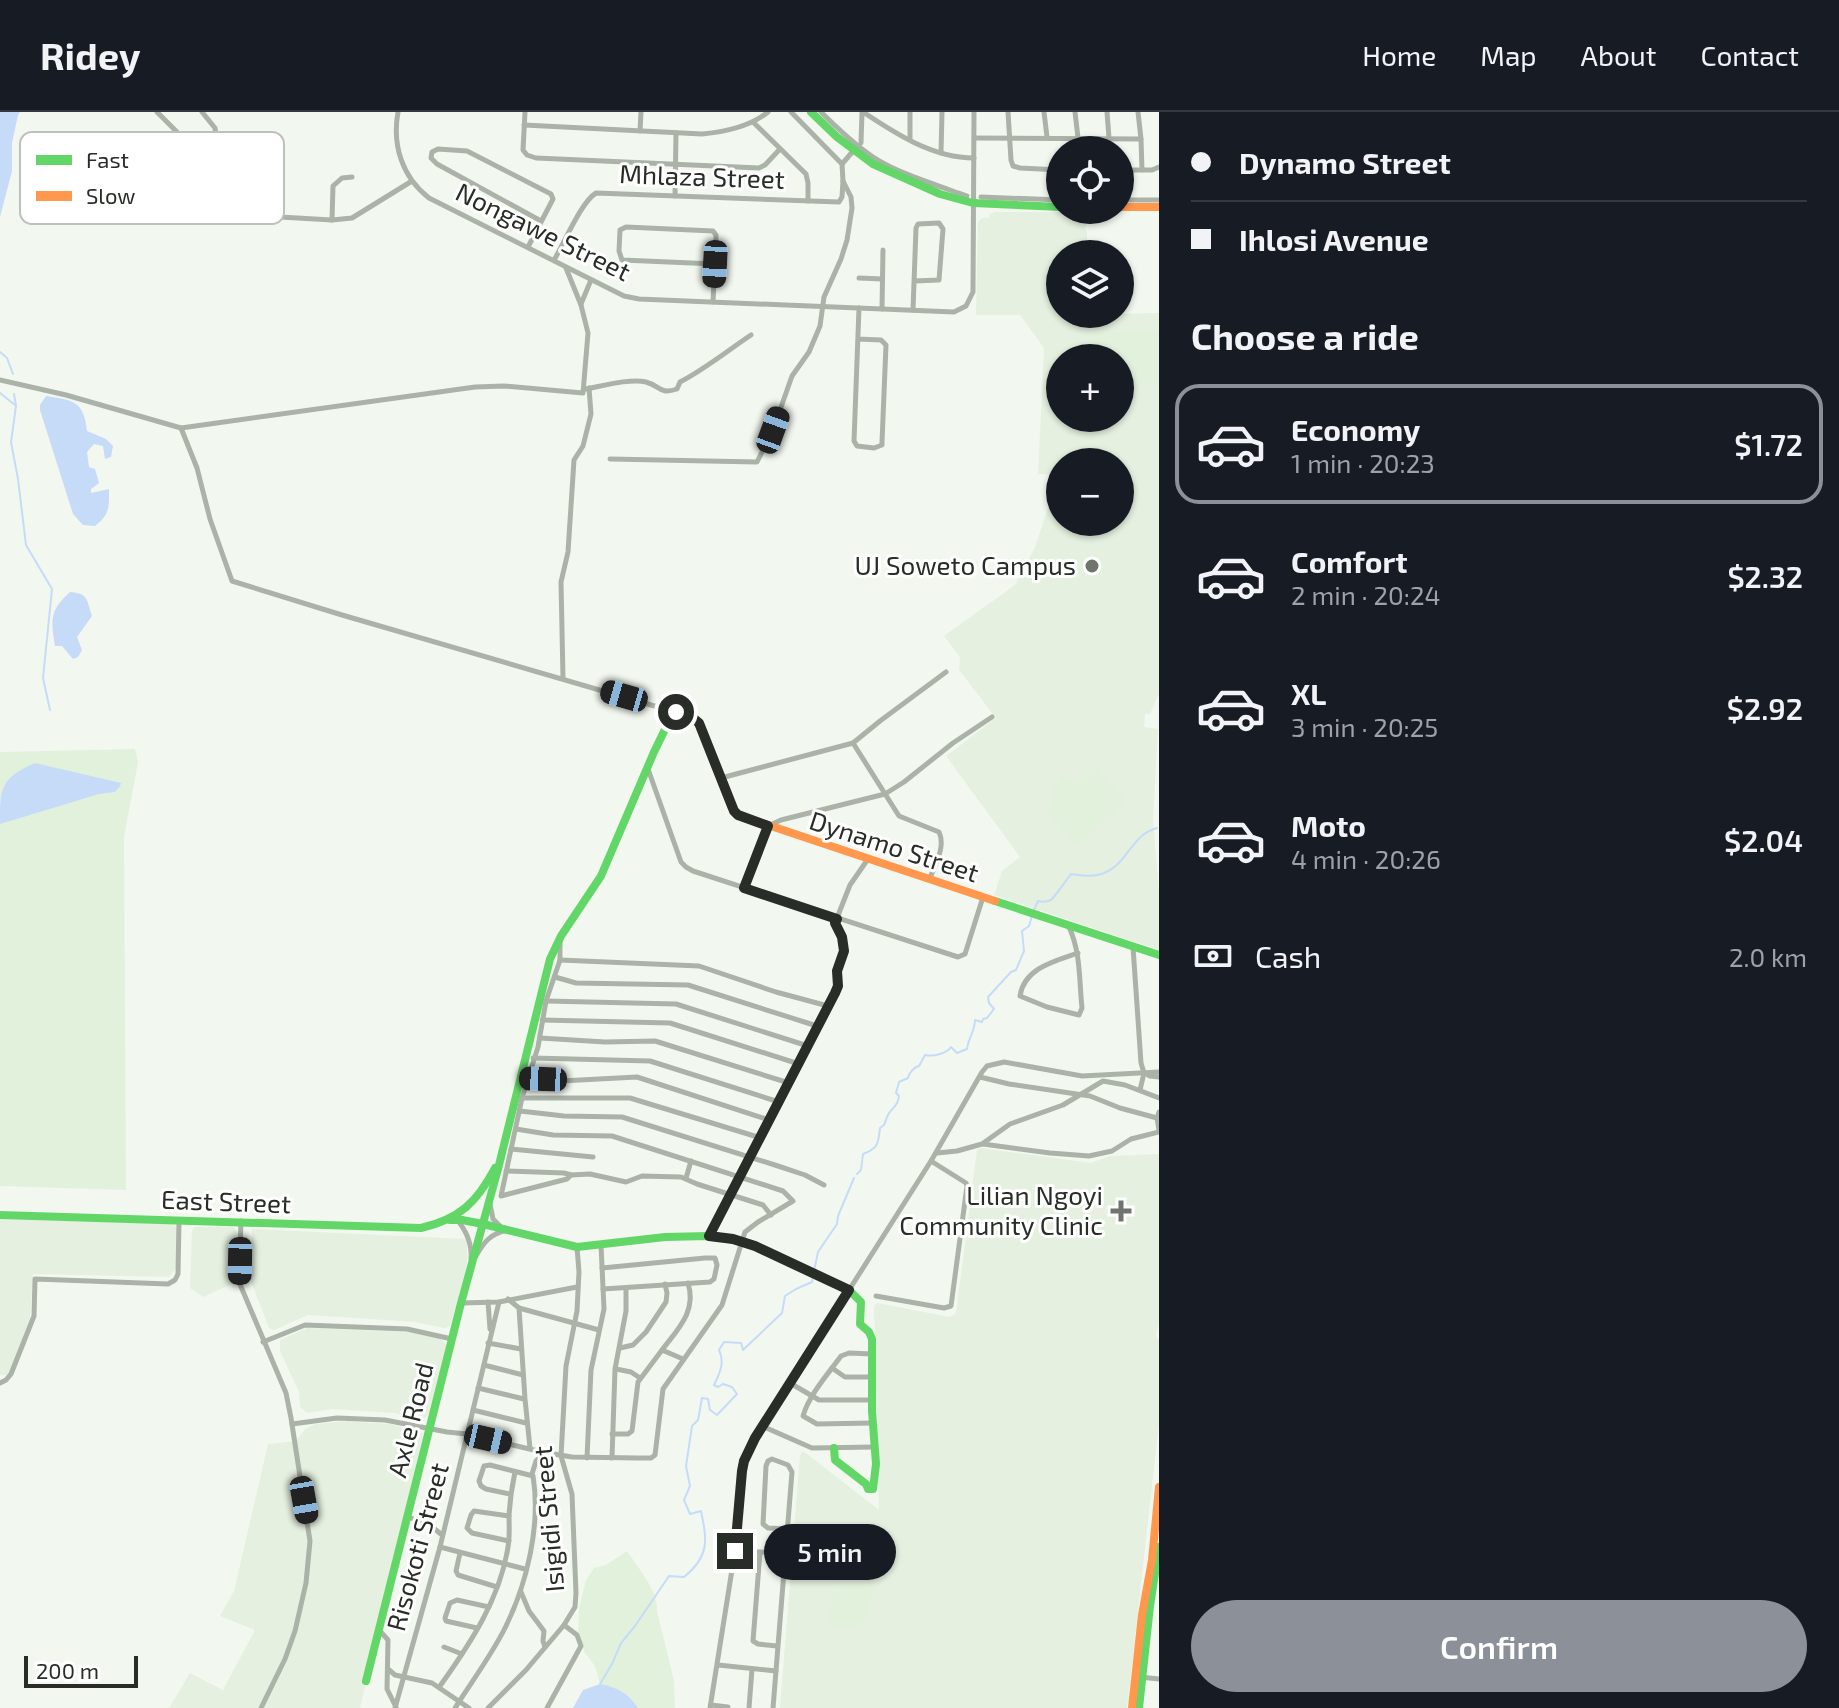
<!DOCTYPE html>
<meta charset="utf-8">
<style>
:root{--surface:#171b24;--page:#20242c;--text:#f1f3f6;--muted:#9ea1a6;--line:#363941;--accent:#8c9099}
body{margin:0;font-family:"Exo 2",sans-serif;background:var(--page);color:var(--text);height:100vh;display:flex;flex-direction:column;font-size:30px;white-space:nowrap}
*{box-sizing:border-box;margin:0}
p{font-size:26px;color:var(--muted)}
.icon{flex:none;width:44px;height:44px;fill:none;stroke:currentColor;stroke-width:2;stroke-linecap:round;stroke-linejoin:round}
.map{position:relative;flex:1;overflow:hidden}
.drawer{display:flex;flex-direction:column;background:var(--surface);width:680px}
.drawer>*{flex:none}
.top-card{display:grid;align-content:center;height:176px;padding:0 32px;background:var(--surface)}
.tools{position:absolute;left:1046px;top:24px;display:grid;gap:16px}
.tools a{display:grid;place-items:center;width:88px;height:88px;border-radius:50%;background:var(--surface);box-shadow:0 2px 6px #0004;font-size:40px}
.scale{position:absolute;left:24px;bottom:20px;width:114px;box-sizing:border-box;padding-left:8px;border:4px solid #292d27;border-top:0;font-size:22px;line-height:28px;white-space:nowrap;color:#292d27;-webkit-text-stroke:6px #fff;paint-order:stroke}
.end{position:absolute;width:36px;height:36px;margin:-18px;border:10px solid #292d27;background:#fff;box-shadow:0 0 0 4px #fff}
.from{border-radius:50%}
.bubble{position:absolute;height:56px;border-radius:28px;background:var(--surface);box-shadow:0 2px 6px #0004;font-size:26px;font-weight:600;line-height:56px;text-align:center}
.car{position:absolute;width:24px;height:48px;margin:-24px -12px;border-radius:10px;box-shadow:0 0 6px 2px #0007;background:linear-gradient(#222 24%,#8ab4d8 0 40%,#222 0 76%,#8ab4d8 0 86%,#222 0)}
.top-card b{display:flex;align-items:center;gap:28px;height:76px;font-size:30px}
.top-card b+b{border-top:2px solid var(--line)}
.top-card i{width:20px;height:20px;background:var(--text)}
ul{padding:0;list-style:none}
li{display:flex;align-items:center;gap:24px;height:120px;margin:0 16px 12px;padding:0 16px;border:4px solid transparent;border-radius:24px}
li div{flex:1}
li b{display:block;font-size:30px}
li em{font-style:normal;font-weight:600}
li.selected{border-color:var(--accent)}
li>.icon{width:72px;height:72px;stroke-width:1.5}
h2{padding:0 32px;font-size:36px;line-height:96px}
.pay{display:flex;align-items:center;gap:20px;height:88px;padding:0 32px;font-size:30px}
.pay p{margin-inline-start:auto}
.action{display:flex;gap:16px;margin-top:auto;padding:16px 32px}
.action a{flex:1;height:92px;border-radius:48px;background:var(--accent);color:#fff;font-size:32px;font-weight:600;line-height:92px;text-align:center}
header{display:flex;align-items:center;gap:48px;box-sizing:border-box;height:112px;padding:0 40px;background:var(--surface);border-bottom:2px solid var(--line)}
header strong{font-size:38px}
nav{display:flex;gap:44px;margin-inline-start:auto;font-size:28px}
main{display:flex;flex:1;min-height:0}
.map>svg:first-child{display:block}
.built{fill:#e5f0e0;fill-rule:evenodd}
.green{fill:#e2f1dc}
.water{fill:#c5dbf7}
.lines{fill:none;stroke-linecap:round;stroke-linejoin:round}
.stream{stroke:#c5dbf7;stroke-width:2}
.street{stroke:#abb3a8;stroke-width:5}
.fast{stroke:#63d668;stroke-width:8}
.slow{stroke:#ff974d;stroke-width:8}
.route{stroke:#292d27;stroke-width:10}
.poi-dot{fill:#6f746d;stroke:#fff;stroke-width:3}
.labels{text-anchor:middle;stroke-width:6;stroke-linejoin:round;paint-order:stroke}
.street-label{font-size:26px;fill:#292d27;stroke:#fff}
.poi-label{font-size:26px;fill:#292d27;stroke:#fff;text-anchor:end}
.key{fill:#fff;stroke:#bfc0be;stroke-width:2}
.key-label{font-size:22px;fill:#292d27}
</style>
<header>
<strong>Ridey</strong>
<nav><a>Home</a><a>Map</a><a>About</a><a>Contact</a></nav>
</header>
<main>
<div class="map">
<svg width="1159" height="1596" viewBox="0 0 1159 1596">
<rect width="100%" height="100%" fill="#f2f8f0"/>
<!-- built -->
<g class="built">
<path d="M994,100h95l-4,17 2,2v19l-4,4h-23v34l-3,1v26l102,-2v381l-9,20h-5l-1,13 14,2 -5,91 6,72v58l-165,-55 8,-24 18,-14 -74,-101 50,-38 -37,-48 1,-13 -16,-21 71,-51 20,-38 24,-72 -21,-1 6,-126 -24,-33h-44l2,-93 4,-4h7l1,-4zM1060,246h60v60h-60zM1060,350h60v60h-60z"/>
<polygon points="980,1036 1091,1051 1109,1044 1159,1042 1159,1211 1156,1224 1159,1228 1159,1312 1127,1596 780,1596 800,1343 803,1339 807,1342 879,1398 874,1194 877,1191 950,1205 956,1201 977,1038"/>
<polygon points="0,1107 171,1112 176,1114 180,1119 176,1156 169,1165 33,1162 30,1206 9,1263 0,1263"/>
<polygon points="195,1115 233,1115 238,1120 236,1170 203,1185 190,1176 192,1119"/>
<polygon points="252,1117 467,1127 467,1154 450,1214 444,1216 415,1210 308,1203 274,1218 269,1216 250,1167"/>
<polygon points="307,1216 412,1220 440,1226 447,1234 429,1302 423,1307 394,1301 332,1297 307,1301 300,1295 299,1280 280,1239 280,1228"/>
<polygon points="347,1309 389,1312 422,1320 422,1326 360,1596 169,1596 190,1561 223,1578 255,1518 220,1504 234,1479 268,1332 296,1329 305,1317 316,1312"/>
</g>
<!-- green -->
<g class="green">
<path d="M1096,220h63v52l-39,1v-27h-41c2,-14 9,-17 17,-26z"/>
<polygon points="135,637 138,650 124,725 126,1078 0,1074 0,640"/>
<polygon points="1093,654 1126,688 1078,734 1046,700 1058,688 1051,679 1066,665 1074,673"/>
<path d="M627,1439c11,17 31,39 30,60l17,70 1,27h-37c-10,-15 -21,-21 -38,-24l-5,-18 -10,-13 -7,-21 1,-24 7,-28 8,-12 12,-3z"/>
<polygon points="835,1469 877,1473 864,1510 849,1517 827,1512"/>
</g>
<!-- water -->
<g class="water">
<polygon points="0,0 20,0 18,3 12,31 12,59 0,105"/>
<path d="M46,284c27,4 38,5 41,35l19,8 7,7 -2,11 -6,2 -2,-13 -9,-2 -7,8 2,15 6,2 4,14 -8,6v4l18,-4c0,19 1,25 -14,37l-12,-1 -10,-11 -33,-104v-5z"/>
<path d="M70,480c18,1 17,8 22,24l-15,21 5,13 -4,7 -5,2 -11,-13h-7c-4,-26 -6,-35 15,-54z"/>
<path d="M35,651l86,20 -1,3 -5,6 -16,2 -99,30c0,-35 0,-46 35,-61z"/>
<path d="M600,1572c17,3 28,9 38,24h-65l10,-18z"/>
</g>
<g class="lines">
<!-- stream -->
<g class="stream">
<polyline points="0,240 7,246 13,262"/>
<polyline points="0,281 15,293"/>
<polyline points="14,282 16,294 11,330 18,367 26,433 52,477 43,566 50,598"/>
<path d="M1034,798l4,-9c4,1 9,1 13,-1 3,-2 16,-21 20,-26 8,1 18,3 26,1 30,-5 32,-40 60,-47"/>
<path d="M857,1062l4,-4 2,-16c16,-6 15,-11 17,-26l4,-3c2,-4 3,-10 6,-13 5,-6 8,-8 9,-16l-3,-3 3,-11 9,-4c1,-5 6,-11 11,-12l6,-11c9,2 22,-2 26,-8l6,6 10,-4c1,-10 8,-18 8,-29l7,2 1,-3 4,-1 7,-9 -5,-6 -1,-6 23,-25 5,-2 8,-19 -2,-20 7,-5 3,-10"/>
<polyline points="814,1159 818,1140 837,1112 838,1104 854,1066"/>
<path d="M600,1572l12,-20 9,-21 14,-17 34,-50 15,1c26,-21 23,-37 17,-66l-11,3 -6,-14 6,-14 -4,-20 6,-40 6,-6 4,-22 6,1 2,11 7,5 20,-21 -5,-7 -9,-3 -5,3 -4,-2c6,-12 11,-23 5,-35l5,-8 17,1 2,7 39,-37 3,-17 11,-7 16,-7 1,-5"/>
</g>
<!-- street -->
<g class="street">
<polyline points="157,0 185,28 189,55"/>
<polyline points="202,0 215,16 222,60 231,78 280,105 332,108 352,106 412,69"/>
<path d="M398,0c-6,33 4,65 31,86l195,98 15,3 315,13 12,-6 7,-14 1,-180"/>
<polyline points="525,0 523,38 527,43 536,46 759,56 765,53 780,37"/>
<path d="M821,0c16,16 33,32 52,45 24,16 66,29 94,39"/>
<path d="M863,0c33,22 70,46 111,46"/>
<polyline points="1008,0 1011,48 1013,54 1020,56 1060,58"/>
<polyline points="1044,0 1047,25"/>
<polyline points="1075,0 1078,26"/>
<polyline points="1107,0 1109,26"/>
<polyline points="1138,0 1141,27 1142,58"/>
<polyline points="753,10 806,62 808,71 808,89"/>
<path d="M524,13l178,9c22,-2 49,-8 66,-22"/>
<polyline points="640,19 641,0"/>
<polyline points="974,26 1141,27"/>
<polyline points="910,28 910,0"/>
<polyline points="861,31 862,0"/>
<polyline points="941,41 942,0"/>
<polyline points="842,52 854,38"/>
<polyline points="1120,58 1152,58 1159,55"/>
<polyline points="675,84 676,21"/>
<polyline points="981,85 1060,88"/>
<path d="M159,88c-7,-8 -11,-17 -3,-26l64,-11"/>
<polyline points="1120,88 1159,88"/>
<polyline points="332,108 333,74 342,66 352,65"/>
<polyline points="528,135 553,87 551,82 467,39 438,37 432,40 431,46 437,52 541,109"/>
<path d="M554,148c10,-16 27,-58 42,-67l243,9 3,-5 1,-16 -1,-17 -51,-52"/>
<polyline points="859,166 882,167"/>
<polyline points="713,190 716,127 716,123 713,119 626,115 620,118 619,139 622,148 715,152"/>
<polyline points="581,192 591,168"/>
<polyline points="882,197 883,138"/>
<polyline points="913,198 916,116 918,112 939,111 943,117 939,168 914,169"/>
<polyline points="858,227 881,228 886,233 882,330 882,333 874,336 857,334 854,329 859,196"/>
<polyline points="0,268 66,283 181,316 475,275 504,274 583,281 588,221 581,193 566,156"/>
<path d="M586,277c16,-3 45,-11 60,-7 15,4 13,13 31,7l3,-7c25,-13 47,-31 71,-47"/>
<polyline points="181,316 197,356 210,407 232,469 342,503 675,600"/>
<polyline points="610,347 757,350 773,318 792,264 809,240 820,214 824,185 841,147 847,128 852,96 851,85 843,69"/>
<polyline points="563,566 561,470 568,440 574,348 583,334 591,302 589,276"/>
<path d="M853,631l46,73 40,16c7,15 -4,33 -10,48"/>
<polyline points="648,657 681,750 686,755 693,759 958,845 965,842 983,785"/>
<polyline points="721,666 853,631 880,609 946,560"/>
<polyline points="744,775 768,714 781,708 885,682 904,670 953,631 992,605"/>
<path d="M1069,815c12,26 10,53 13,81l-3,7 -32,-8 -27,-11c4,-28 35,-35 58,-43"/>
<polyline points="560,828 560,848 546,889 538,935 522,986 501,1084 567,1067 571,1063 590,1062 626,1070 642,1064 681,1065 697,1072 763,1093 771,1103"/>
<polyline points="1133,835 1141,951 1144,961 1140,978"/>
<polyline points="560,848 699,854 776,880 828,894"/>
<polyline points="555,865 576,871 688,873 817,914"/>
<polyline points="546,889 676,892 808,934"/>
<polyline points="542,908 670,911 799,952"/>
<polyline points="540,926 605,930 655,929 789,971"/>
<polyline points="533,946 650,949 779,990"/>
<polyline points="1145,961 1150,964 1159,965"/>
<polyline points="980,965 1009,972 1090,984 1120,996 1157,1006"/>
<polyline points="527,966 561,969 637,965 769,1008"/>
<polyline points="522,986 630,986 761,1026"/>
<polyline points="520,999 564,1004 622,1005 778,1054 805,1063 824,1073"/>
<polyline points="1159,1000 1157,1006 1159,1018"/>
<polyline points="983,1032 1050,1041 1089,1044 1112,1039 1131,1027 1159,1020"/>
<polyline points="511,1037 593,1045"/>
<polyline points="937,1041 957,1039 982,1032 1010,1012 1063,993 1103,969 1125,973 1159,986"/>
<polyline points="506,1059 564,1061 571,1063"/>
<polyline points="686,1066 691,1049"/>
<polyline points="490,1092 493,1107 501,1115"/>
<polyline points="241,1109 239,1170 286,1281 291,1306 310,1429 306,1471 295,1519 285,1547 261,1596"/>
<path d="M458,1109c9,11 14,23 13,38"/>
<polyline points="709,1124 835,881 838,874 837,859 844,839 842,825 835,811 850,773 868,747"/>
<path d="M476,1144c8,-14 14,-22 31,-26"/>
<polyline points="602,1156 705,1146 715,1146 717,1153 714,1167 710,1170 603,1177"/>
<polyline points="876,1184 944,1196 951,1194 967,1074 966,1071 931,1049"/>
<polyline points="508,1187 519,1196 599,1218"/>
<polyline points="488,1190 490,1217"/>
<polyline points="461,1191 499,1190 577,1175"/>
<polyline points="519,1196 525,1287 530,1336"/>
<polyline points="263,1230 305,1213 407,1217 452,1227"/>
<polyline points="488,1231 521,1237"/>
<polyline points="620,1236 633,1233 646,1220 666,1190 667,1181 665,1172"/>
<path d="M662,1238c16,-21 35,-39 26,-67"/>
<path d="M872,1242l-23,-1 -8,3c-13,18 -32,39 -38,60l14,8 55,-1"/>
<polyline points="484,1253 523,1263"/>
<polyline points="832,1256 845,1265 872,1265"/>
<polyline points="616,1257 631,1260 640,1266"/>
<polyline points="0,1271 6,1268 11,1262 34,1204 35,1167 168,1172 175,1168 178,1162 179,1109"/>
<polyline points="790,1271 819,1288 872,1288"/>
<polyline points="478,1276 524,1287"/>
<polyline points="473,1298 526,1311"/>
<polyline points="292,1312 337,1306 385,1308 447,1320 467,1322 542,1340 572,1345 638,1346 651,1346 655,1343 663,1277 722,1193 745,1120 758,1110 793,1089 783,1079 612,1024 553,1023 516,1017"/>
<polyline points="762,1314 812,1336 874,1335"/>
<polyline points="612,1322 628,1322 632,1319 638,1270 662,1238 683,1247"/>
<polyline points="587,1346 591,1258 604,1197 601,1133"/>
<polyline points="612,1346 615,1257 626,1199 626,1176"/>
<polyline points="532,1362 536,1349 544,1341"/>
<polyline points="408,1405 430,1413 442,1423"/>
<polyline points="509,1429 472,1421 467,1416 471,1403 474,1399 509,1404"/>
<polyline points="440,1435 525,1457"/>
<polyline points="735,1439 785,1441"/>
<polyline points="760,1440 753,1529 758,1532 777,1534"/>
<polyline points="460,1441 456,1459 458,1463 497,1475"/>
<polyline points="521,1480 529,1499 544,1519 543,1529 545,1535"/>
<polyline points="477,1516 446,1509 445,1506 450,1491 457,1488 489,1495"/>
<polyline points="380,1519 388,1528 387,1577 396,1595"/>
<polyline points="444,1535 462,1542"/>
<polyline points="718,1553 776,1559"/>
<polyline points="388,1557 395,1563 432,1571 469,1596"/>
<polyline points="1140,1565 1159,1567"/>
<path d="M440,1574c30,-42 60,-87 68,-139 2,-11 1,-21 1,-32 1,-15 3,-29 6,-43"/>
<polyline points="711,1593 728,1595"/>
<polyline points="395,1596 440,1435 499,1190"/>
<path d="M455,1596c17,-27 36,-52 50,-80 22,-44 36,-103 28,-152l-43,-11 -6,1 -5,15 2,5 5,3 24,5"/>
<polyline points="488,1596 526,1558 564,1513 575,1495 576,1481 572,1382 561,1344 566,1254 577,1199 579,1160 577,1135"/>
<polyline points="547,1596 581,1534 577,1523 564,1513"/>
<polyline points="710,1596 735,1439 742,1359 744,1349 755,1326 931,1049 982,960 987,954 1004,950 1082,964 1159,960"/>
<polyline points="749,1596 752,1557"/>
<polyline points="773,1596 792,1360 788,1353 772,1347 768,1349 766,1354 763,1412 768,1416 787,1417"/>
</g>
<!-- fast -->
<g class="fast">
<polyline points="811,0 837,25 873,52 940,82 973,91 1060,95"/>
<polyline points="995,789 1159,843"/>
<path d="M0,1103l421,13c39,-9 56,-26 74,-60"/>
<polyline points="450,1108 462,1108 483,1112 577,1135 665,1125 709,1124 725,1126 755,1134 849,1178 861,1190 860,1212 869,1220 872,1227 872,1299 876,1352 873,1377 868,1377 866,1372 835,1348 834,1336"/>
<polyline points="366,1569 461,1191 498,1057 550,847 561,824 601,764 654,640 671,605 676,600 688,602 699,611 716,655"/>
<polyline points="1139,1596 1150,1494 1159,1435"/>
</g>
<!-- slow -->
<g class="slow">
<polyline points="1120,95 1159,95"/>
<polyline points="716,655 731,694 738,703 995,789"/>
<polyline points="1132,1596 1142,1503 1152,1448 1159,1375"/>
</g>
</g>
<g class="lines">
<!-- route -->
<polyline class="route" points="676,600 688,602 699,611 734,699 738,703 768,714 744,776 837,807 835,811 842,825 844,839 837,859 838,874 835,881 709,1124 733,1127 755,1134 849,1178 755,1326 744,1349 742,1359 735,1439"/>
</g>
<!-- markers -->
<g class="poi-dot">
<circle cx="1092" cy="454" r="8"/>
<path d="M1117 1087h8v8h8v8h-8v8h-8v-8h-8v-8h8z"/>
</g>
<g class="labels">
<!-- street labels -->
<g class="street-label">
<text transform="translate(702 65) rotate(2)" y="9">Mhlaza Street</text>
<text transform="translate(543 120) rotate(26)" y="9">Nongawe Street</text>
<text transform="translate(894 735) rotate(18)" y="9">Dynamo Street</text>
<text transform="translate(226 1090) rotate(2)" y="9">East Street</text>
<text transform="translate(411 1308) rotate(-76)" y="9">Axle Road</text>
<text transform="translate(549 1407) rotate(-95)" y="9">Isigidi Street</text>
<text transform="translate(418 1435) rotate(-75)" y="9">Risokoti Street</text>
</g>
<!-- poi labels -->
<g class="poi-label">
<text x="1076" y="463">UJ Soweto Campus</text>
<text x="1103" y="1093">Lilian Ngoyi<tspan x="1103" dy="30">Community Clinic</tspan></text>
</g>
</g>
<!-- legend -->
<rect x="20" y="20" width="264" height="92" rx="12" class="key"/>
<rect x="36" y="43" width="36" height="10" fill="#63d668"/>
<rect x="36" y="79" width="36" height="10" fill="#ff974d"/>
<g class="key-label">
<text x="86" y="56">Fast</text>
<text x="86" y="92">Slow</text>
</g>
</svg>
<div class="tools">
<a><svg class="icon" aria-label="locate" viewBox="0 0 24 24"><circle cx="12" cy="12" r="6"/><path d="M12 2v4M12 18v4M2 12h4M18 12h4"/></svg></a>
<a><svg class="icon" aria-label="layers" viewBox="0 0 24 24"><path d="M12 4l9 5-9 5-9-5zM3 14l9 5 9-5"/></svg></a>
<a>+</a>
<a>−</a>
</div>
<div class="scale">200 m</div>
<i class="end from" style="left:676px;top:600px"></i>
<i class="end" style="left:735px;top:1439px"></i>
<div class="bubble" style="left:764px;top:1412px;width:132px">5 min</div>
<i class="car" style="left:715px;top:152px;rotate:183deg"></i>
<i class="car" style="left:773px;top:318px;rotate:20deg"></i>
<i class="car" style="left:624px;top:584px;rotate:286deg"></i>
<i class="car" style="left:543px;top:967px;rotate:272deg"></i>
<i class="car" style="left:240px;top:1149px;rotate:181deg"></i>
<i class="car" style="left:488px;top:1327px;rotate:103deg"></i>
<i class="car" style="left:304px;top:1388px;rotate:170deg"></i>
</div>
<section class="drawer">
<div class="top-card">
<b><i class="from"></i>Dynamo Street</b>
<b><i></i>Ihlosi Avenue</b>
</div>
<h2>Choose a ride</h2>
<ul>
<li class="selected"><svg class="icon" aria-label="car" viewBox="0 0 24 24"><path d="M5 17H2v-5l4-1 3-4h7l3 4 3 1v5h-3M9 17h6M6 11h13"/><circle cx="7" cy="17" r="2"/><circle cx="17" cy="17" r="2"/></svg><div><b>Economy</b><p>1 min · 20:23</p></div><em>$1.72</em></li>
<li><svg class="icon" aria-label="car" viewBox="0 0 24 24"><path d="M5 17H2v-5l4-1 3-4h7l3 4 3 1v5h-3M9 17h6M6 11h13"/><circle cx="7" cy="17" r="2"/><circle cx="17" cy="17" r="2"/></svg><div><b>Comfort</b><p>2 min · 20:24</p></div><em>$2.32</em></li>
<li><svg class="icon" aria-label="car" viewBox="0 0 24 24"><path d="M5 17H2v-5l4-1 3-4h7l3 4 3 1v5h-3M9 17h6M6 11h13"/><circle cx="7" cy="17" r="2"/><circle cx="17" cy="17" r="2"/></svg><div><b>XL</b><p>3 min · 20:25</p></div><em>$2.92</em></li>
<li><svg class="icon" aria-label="car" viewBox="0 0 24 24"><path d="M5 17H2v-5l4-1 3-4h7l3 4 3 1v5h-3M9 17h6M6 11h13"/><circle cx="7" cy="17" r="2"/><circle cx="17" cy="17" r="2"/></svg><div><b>Moto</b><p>4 min · 20:26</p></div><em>$2.04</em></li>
</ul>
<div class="pay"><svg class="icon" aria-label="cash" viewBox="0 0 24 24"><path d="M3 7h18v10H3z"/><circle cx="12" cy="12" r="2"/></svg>Cash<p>2.0 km</p></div>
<div class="action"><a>Confirm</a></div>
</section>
</main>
